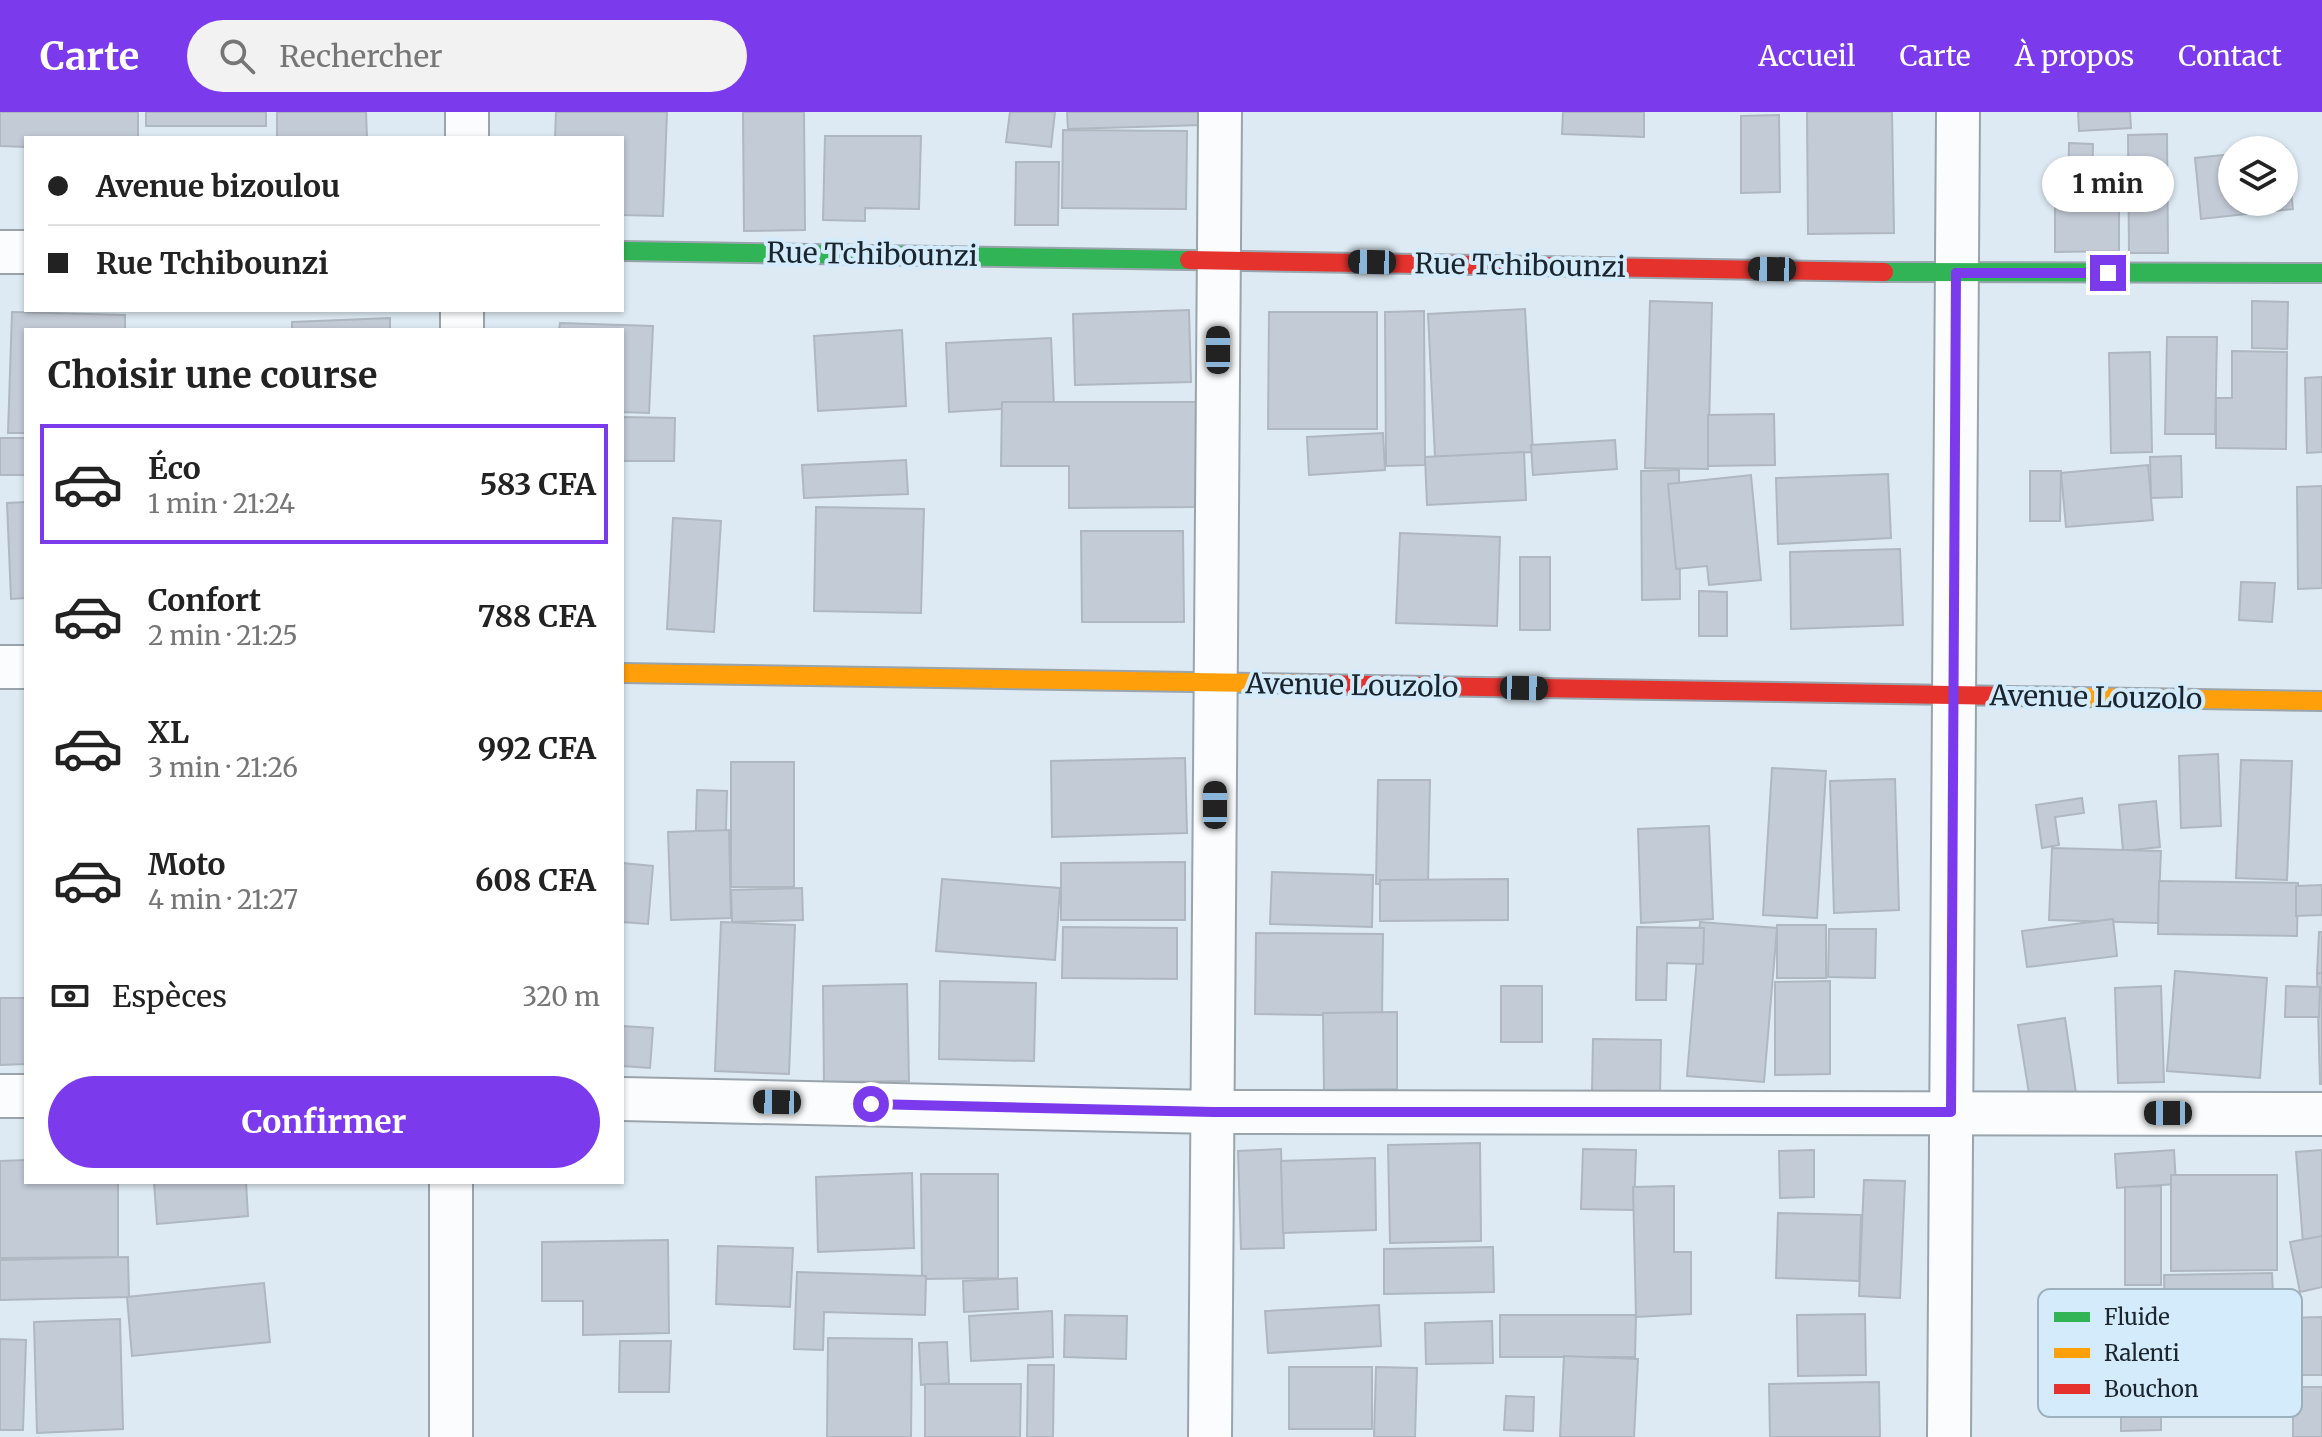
<!DOCTYPE html>
<html lang="fr">
<meta charset="utf-8">
<style>
:root{--surface:#fff;--page:#f2f2f2;--text:#222;--muted:#767676;--line:#e0e0e0;--accent:#7c3aed}
body{margin:0;font-family:Merriweather,serif;background:var(--page);color:var(--text);height:100vh;display:flex;flex-direction:column;font-size:30px;white-space:nowrap}
*{box-sizing:border-box;margin:0}
p{font-size:26px;color:var(--muted)}
.icon{flex:none;width:44px;height:44px;fill:none;stroke:currentColor;stroke-width:2;stroke-linecap:round;stroke-linejoin:round}
.map{position:relative;flex:1;overflow:hidden}
.panel{position:absolute;left:24px;top:216px;width:600px;height:856px;display:flex;flex-direction:column;background:var(--surface);border-radius:0px;box-shadow:0 2px 6px #0004}
.panel>*{flex:none}
.hud{position:absolute;left:24px;top:24px;width:600px;height:176px;border-radius:0px;box-shadow:0 2px 6px #0004;display:grid;align-content:center;height:176px;padding:0 24px;background:var(--surface)}
.tools{position:absolute;left:2218px;top:24px;display:grid;gap:16px}
.tools a{display:grid;place-items:center;width:80px;height:80px;border-radius:50%;background:var(--surface);box-shadow:0 2px 6px #0004;font-size:40px}
.end{position:absolute;width:36px;height:36px;margin:-18px;border:10px solid #7c3aed;background:#fff;box-shadow:0 0 0 4px #fff}
.from{border-radius:50%}
.bubble{position:absolute;height:56px;border-radius:28px;background:var(--surface);box-shadow:0 2px 6px #0004;font-size:26px;font-weight:700;line-height:56px;text-align:center}
.car{position:absolute;width:24px;height:48px;margin:-24px -12px;border-radius:10px;box-shadow:0 0 6px 2px #0007;background:linear-gradient(#222 24%,#8ab4d8 0 40%,#222 0 76%,#8ab4d8 0 86%,#222 0)}
.hud b{display:flex;align-items:center;gap:28px;height:76px;font-size:30px}
.hud b+b{border-top:2px solid var(--line)}
.hud i{width:20px;height:20px;background:var(--text)}
ul{padding:0;list-style:none}
li{display:flex;align-items:center;gap:24px;height:120px;margin:0 16px 12px;padding:0 8px;border:4px solid transparent;border-radius:0px}
li div{flex:1}
li b{display:block;font-size:30px}
li em{font-style:normal;font-weight:700}
li.active{border-color:var(--accent)}
li>.icon{width:72px;height:72px;stroke-width:1.5}
h2{padding:0 24px;font-size:36px;line-height:96px}
.pay{display:flex;align-items:center;gap:20px;height:88px;padding:0 24px;font-size:30px}
.pay p{margin-inline-start:auto}
.cta{display:flex;gap:16px;margin-top:auto;padding:16px 24px}
.cta a{flex:1;height:92px;border-radius:48px;background:var(--accent);color:#fff;font-size:32px;font-weight:700;line-height:92px;text-align:center}
header{display:flex;align-items:center;gap:48px;box-sizing:border-box;height:112px;padding:0 40px;background:var(--accent);color:#fff}
header strong{font-size:38px}
nav{display:flex;gap:44px;margin-inline-start:auto;font-size:28px}
.search{width:560px;height:72px;background:var(--page);display:flex;align-items:center;gap:20px;box-sizing:border-box;padding:0 28px;border-radius:44px;color:var(--muted);font-size:30px}
.map>svg:first-child{display:block}
.building{fill:#c3cbd7;stroke:#afb7c0;stroke-width:2}
.lines{fill:none;stroke-linecap:round;stroke-linejoin:round}
.street-casing{stroke:#99a4ac;stroke-width:46}
.fast-casing{stroke:#99a4ac;stroke-width:22}
.slow-casing{stroke:#99a4ac;stroke-width:22}
.jam-casing{stroke:#99a4ac;stroke-width:22}
.street{stroke:#fafcfd;stroke-width:42}
.fast{stroke:#30b455;stroke-width:18}
.slow{stroke:#ff9f0a;stroke-width:18}
.jam{stroke:#e5322d;stroke-width:18}
.route{stroke:#7c3aed;stroke-width:10}
.labels{text-anchor:middle;stroke-width:8;stroke-linejoin:round;paint-order:stroke}
.street-label{font-size:28px;fill:#1a252d;stroke:#d4ebfc}
.key{fill:#d4ebfc;stroke:#9cb0be;stroke-width:2}
.key-label{font-size:22px;fill:#1a252d}
</style>
<header>
<strong>Carte</strong>
<div class="search"><svg class="icon" aria-label="search" viewBox="0 0 24 24"><circle cx="10" cy="10" r="6"/><path d="M15 15l6 6"/></svg>Rechercher</div>
<nav><a>Accueil</a><a>Carte</a><a>À propos</a><a>Contact</a></nav>
</header>
<div class="map">
<svg width="2322" height="1325" viewBox="0 0 2322 1325">
<rect width="100%" height="100%" fill="#ddeaf3"/>
<!-- building -->
<g class="building">
<polygon points="0,0 138,0 138,26 26,26 26,35 0,34"/>
<rect x="146" y="0" width="120" height="14"/>
<polygon points="277,0 366,0 367,26 277,26"/>
<polygon points="556,0 667,0 663,104 622,103 622,26 555,26"/>
<polygon points="743,0 804,0 805,118 744,119"/>
<polygon points="1010,0 1055,0 1051,35 1006,30"/>
<polygon points="1067,0 1203,0 1203,13 1068,17"/>
<polygon points="1563,0 1644,0 1644,25 1562,22"/>
<polygon points="1807,0 1892,0 1894,121 1808,122"/>
<polygon points="2078,0 2130,0 2131,16 2079,19"/>
<polygon points="1779,3 1780,80 1741,81 1741,4"/>
<polygon points="1063,18 1187,19 1186,97 1062,96"/>
<polygon points="2167,22 2168,141 2129,141 2128,23"/>
<polygon points="825,24 921,24 919,97 865,96 865,109 823,108"/>
<polygon points="2069,31 2093,32 2092,89 2068,90"/>
<polygon points="2286,36 2293,97 2201,107 2195,46 2232,42 2232,90 2284,90 2284,38 2267,38"/>
<polygon points="1016,50 1059,50 1058,113 1015,113"/>
<polygon points="2119,88 2119,139 2055,140 2055,89"/>
<polygon points="1650,189 1712,191 1708,357 1645,356"/>
<polygon points="2252,189 2288,190 2287,237 2252,236"/>
<polygon points="1525,197 1533,340 1435,345 1428,202"/>
<polygon points="1189,198 1191,270 1075,273 1073,202"/>
<polygon points="1424,199 1425,353 1386,354 1385,200"/>
<polygon points="12,200 125,203 125,218 26,218 26,321 8,321"/>
<polygon points="1269,200 1377,200 1377,317 1268,317"/>
<polygon points="390,206 390,218 292,218 292,210"/>
<polygon points="560,211 653,214 649,301 622,300 622,218 559,218"/>
<polygon points="902,218 906,294 818,299 814,224"/>
<polygon points="2167,225 2217,225 2215,322 2165,322"/>
<polygon points="1051,226 1054,294 949,300 946,231"/>
<polygon points="2232,239 2287,240 2286,337 2216,336 2216,286 2232,286"/>
<polygon points="2150,240 2152,340 2111,341 2109,241"/>
<polygon points="2322,265 2322,340 2307,341 2305,266"/>
<polygon points="1002,290 1196,290 1196,395 1069,396 1069,354 1001,354"/>
<polygon points="1774,302 1775,353 1708,354 1708,303"/>
<polygon points="622,305 675,306 674,349 622,349"/>
<polygon points="1383,321 1385,358 1309,363 1307,325"/>
<rect x="0" y="326" width="26" height="37"/>
<polygon points="1615,328 1617,357 1533,363 1531,333"/>
<polygon points="1524,340 1526,388 1427,393 1425,345"/>
<polygon points="2181,344 2182,385 2151,386 2150,345"/>
<polygon points="906,348 908,382 804,386 802,353"/>
<polygon points="2148,353 2153,408 2066,415 2061,361"/>
<polygon points="1679,358 1680,487 1642,488 1641,359"/>
<polygon points="2030,359 2061,359 2060,409 2030,409"/>
<polygon points="1888,362 1891,426 1778,432 1776,366"/>
<polygon points="1751,363 1761,468 1709,473 1707,454 1676,457 1668,372"/>
<polygon points="2322,374 2322,476 2298,477 2297,375"/>
<polygon points="26,390 26,486 11,487 7,391"/>
<polygon points="816,395 924,397 921,501 814,499"/>
<polygon points="673,406 721,409 714,520 667,517"/>
<polygon points="1081,419 1183,419 1184,510 1082,510"/>
<polygon points="1400,421 1500,425 1497,514 1396,511"/>
<polygon points="1900,437 1903,513 1791,517 1790,440"/>
<rect x="1520" y="445" width="30" height="73"/>
<polygon points="2241,470 2275,471 2272,510 2239,508"/>
<polygon points="1699,479 1727,480 1727,524 1699,524"/>
<polygon points="2218,642 2221,714 2181,716 2179,644"/>
<polygon points="1185,646 1187,721 1052,725 1051,649"/>
<polygon points="2241,648 2292,649 2287,768 2236,766"/>
<rect x="731" y="650" width="63" height="125"/>
<polygon points="1772,656 1826,659 1817,806 1763,803"/>
<polygon points="1895,667 1899,798 1834,801 1830,669"/>
<polygon points="1378,668 1430,668 1428,772 1376,772"/>
<polygon points="697,678 727,679 725,752 695,752"/>
<polygon points="2082,686 2084,701 2055,705 2059,733 2042,736 2036,693"/>
<polygon points="2156,689 2160,735 2123,739 2119,693"/>
<polygon points="1709,714 1713,807 1641,811 1638,717"/>
<polygon points="729,718 731,806 671,808 668,720"/>
<polygon points="2052,736 2161,739 2158,811 2049,808"/>
<polygon points="1185,750 1185,808 1061,808 1061,751"/>
<polygon points="622,751 653,754 648,812 622,810"/>
<polygon points="1272,760 1373,763 1372,815 1270,812"/>
<polygon points="942,767 1060,776 1055,848 936,839"/>
<polygon points="1508,767 1508,808 1380,809 1380,768"/>
<polygon points="2159,769 2298,771 2297,824 2158,822"/>
<polygon points="2322,773 2322,803 2296,804 2296,774"/>
<polygon points="802,776 803,808 732,810 731,778"/>
<polygon points="2113,807 2117,844 2027,855 2022,819"/>
<polygon points="721,810 795,813 789,962 715,959"/>
<polygon points="1700,810 1777,816 1764,970 1687,964"/>
<rect x="1777" y="813" width="49" height="53"/>
<polygon points="1063,815 1177,816 1177,867 1062,866"/>
<polygon points="1637,815 1704,816 1703,852 1667,851 1666,888 1636,888"/>
<polygon points="1829,817 1876,817 1875,866 1828,865"/>
<polygon points="2319,820 2322,820 2322,861 2317,861"/>
<polygon points="1256,821 1383,822 1382,904 1255,902"/>
<polygon points="2175,859 2267,866 2260,966 2167,959"/>
<polygon points="2322,861 2322,972 2320,972 2317,862"/>
<polygon points="940,869 1036,871 1034,949 939,947"/>
<polygon points="1830,869 1830,962 1775,963 1775,870"/>
<polygon points="907,872 909,969 824,970 823,874"/>
<rect x="1501" y="874" width="41" height="56"/>
<polygon points="2161,874 2164,970 2118,971 2115,876"/>
<polygon points="2286,874 2320,875 2319,905 2285,905"/>
<polygon points="0,886 26,886 26,952 0,953"/>
<polygon points="1397,900 1397,977 1324,978 1323,901"/>
<polygon points="2065,906 2076,981 2030,988 2018,913"/>
<polygon points="622,914 653,916 650,956 622,954"/>
<polygon points="1593,927 1661,928 1660,982 1592,982"/>
<polygon points="1480,1031 1481,1129 1390,1131 1388,1033"/>
<polygon points="1281,1037 1284,1136 1241,1137 1238,1039"/>
<polygon points="1583,1037 1636,1038 1634,1098 1581,1097"/>
<polygon points="1814,1038 1814,1085 1780,1086 1779,1039"/>
<polygon points="2174,1038 2176,1072 2117,1076 2115,1042"/>
<polygon points="2322,1038 2322,1130 2303,1131 2296,1040"/>
<polygon points="1375,1046 1376,1118 1283,1121 1281,1049"/>
<polygon points="26,1048 26,1070 118,1070 118,1145 0,1146 0,1049"/>
<polygon points="912,1061 914,1136 818,1140 816,1065"/>
<polygon points="921,1062 998,1062 998,1166 922,1167"/>
<polygon points="2171,1063 2277,1063 2277,1158 2171,1159"/>
<polygon points="1864,1068 1905,1069 1900,1186 1859,1184"/>
<polygon points="154,1070 246,1070 248,1104 157,1112"/>
<polygon points="1674,1074 1674,1140 1691,1140 1691,1202 1636,1205 1633,1075"/>
<polygon points="2161,1074 2161,1173 2125,1173 2125,1075"/>
<polygon points="1778,1101 1861,1103 1859,1169 1776,1166"/>
<polygon points="2322,1124 2322,1175 2300,1180 2290,1130"/>
<polygon points="668,1128 669,1221 583,1223 583,1189 542,1189 542,1130"/>
<polygon points="718,1134 793,1136 790,1195 716,1192"/>
<polygon points="1493,1135 1494,1180 1384,1182 1384,1137"/>
<polygon points="128,1145 129,1185 0,1188 0,1148"/>
<polygon points="797,1160 926,1164 925,1203 824,1200 823,1238 794,1237"/>
<polygon points="2272,1161 2274,1204 2165,1207 2164,1163"/>
<polygon points="1017,1166 1018,1197 964,1200 963,1169"/>
<polygon points="264,1171 270,1230 132,1244 127,1185"/>
<polygon points="1379,1193 1381,1234 1268,1241 1265,1199"/>
<polygon points="1052,1199 1053,1245 971,1249 969,1204"/>
<polygon points="1865,1202 1866,1263 1798,1264 1797,1203"/>
<polygon points="1065,1203 1127,1204 1126,1247 1064,1245"/>
<polygon points="1500,1203 1636,1203 1635,1245 1500,1245"/>
<polygon points="2322,1205 2322,1263 2287,1263 2286,1206"/>
<polygon points="120,1207 123,1317 37,1321 34,1210"/>
<polygon points="1492,1209 1493,1251 1426,1252 1425,1211"/>
<polygon points="2121,1214 2161,1214 2161,1318 2121,1319"/>
<polygon points="828,1226 912,1227 911,1325 827,1325"/>
<polygon points="0,1227 26,1228 23,1318 0,1318"/>
<polygon points="620,1229 671,1229 669,1280 619,1280"/>
<polygon points="947,1230 949,1271 921,1273 919,1231"/>
<polygon points="1564,1244 1638,1247 1634,1325 1560,1325"/>
<polygon points="1028,1253 1054,1253 1053,1325 1027,1325"/>
<rect x="1289" y="1255" width="83" height="62"/>
<polygon points="1376,1255 1417,1256 1415,1325 1374,1325"/>
<polygon points="1879,1270 1880,1325 1770,1325 1769,1272"/>
<polygon points="925,1272 1021,1272 1020,1325 925,1325"/>
<rect x="2293" y="1275" width="29" height="50"/>
<polygon points="1506,1284 1534,1285 1533,1319 1504,1318"/>
</g>
<g class="lines">
<!-- street casing -->
<g class="street-casing">
<g id="street">
<polyline points="467,26 467,0"/>
<polyline points="0,140 26,140"/>
<polyline points="462,218 462,198"/>
<polyline points="0,555 26,555"/>
<polyline points="0,984 26,984"/>
<polyline points="622,987 1213,1000 2322,1002"/>
<polyline points="451,1325 451,1070"/>
<polyline points="1210,1325 1220,0"/>
<polyline points="1949,1325 1958,0"/>
</g>
</g>
<!-- fast casing -->
<g class="fast-casing">
<g id="fast">
<polyline points="622,139 1189,148"/>
<polyline points="1884,160 2322,161"/>
</g>
</g>
<!-- slow casing -->
<g class="slow-casing">
<g id="slow">
<polyline points="622,561 1313,572"/>
<polyline points="2009,584 2322,589"/>
</g>
</g>
<!-- jam casing -->
<g class="jam-casing">
<g id="jam">
<polyline points="1189,148 1884,160"/>
<polyline points="1313,572 2009,584"/>
</g>
</g>
<!-- street -->
<use href="#street" class="street"/>
<!-- fast -->
<use href="#fast" class="fast"/>
<!-- slow -->
<use href="#slow" class="slow"/>
<!-- jam -->
<use href="#jam" class="jam"/>
</g>
<g class="lines">
<!-- route -->
<polyline class="route" points="871,992 1213,1000 1951,1000 1956,161 2108,161"/>
</g>
<g class="labels">
<!-- street labels -->
<g class="street-label">
<text transform="translate(872 142) rotate(1)" y="10">Rue Tchibounzi</text>
<text transform="translate(1520 153) rotate(1)" y="10">Rue Tchibounzi</text>
<text transform="translate(1352 573) rotate(1)" y="10">Avenue Louzolo</text>
<text transform="translate(2096 585) rotate(1)" y="10">Avenue Louzolo</text>
</g>
</g>
<!-- legend -->
<rect x="2038" y="1177" width="264" height="128" rx="12" class="key"/>
<rect x="2054" y="1200" width="36" height="10" fill="#30b455"/>
<rect x="2054" y="1236" width="36" height="10" fill="#ff9f0a"/>
<rect x="2054" y="1272" width="36" height="10" fill="#e5322d"/>
<g class="key-label">
<text x="2104" y="1213">Fluide</text>
<text x="2104" y="1249">Ralenti</text>
<text x="2104" y="1285">Bouchon</text>
</g>
</svg>
<div class="tools">
<a><svg class="icon" aria-label="layers" viewBox="0 0 24 24"><path d="M12 4l9 5-9 5-9-5zM3 14l9 5 9-5"/></svg></a>
</div>
<i class="end from" style="left:871px;top:992px"></i>
<i class="end" style="left:2108px;top:161px"></i>
<div class="bubble" style="left:2042px;top:44px;width:132px">1 min</div>
<i class="car" style="left:1372px;top:150px;rotate:271deg"></i>
<i class="car" style="left:1772px;top:157px;rotate:271deg"></i>
<i class="car" style="left:1218px;top:238px;rotate:0deg"></i>
<i class="car" style="left:1524px;top:576px;rotate:91deg"></i>
<i class="car" style="left:1215px;top:693px;rotate:0deg"></i>
<i class="car" style="left:777px;top:990px;rotate:271deg"></i>
<i class="car" style="left:2168px;top:1001px;rotate:270deg"></i>
<div class="hud">
<b><i class="from"></i>Avenue bizoulou</b>
<b><i></i>Rue Tchibounzi</b>
</div>
<section class="panel">
<h2>Choisir une course</h2>
<ul>
<li class="active"><svg class="icon" aria-label="car" viewBox="0 0 24 24"><path d="M5 17H2v-5l4-1 3-4h7l3 4 3 1v5h-3M9 17h6M6 11h13"/><circle cx="7" cy="17" r="2"/><circle cx="17" cy="17" r="2"/></svg><div><b>Éco</b><p>1 min · 21:24</p></div><em>583 CFA</em></li>
<li><svg class="icon" aria-label="car" viewBox="0 0 24 24"><path d="M5 17H2v-5l4-1 3-4h7l3 4 3 1v5h-3M9 17h6M6 11h13"/><circle cx="7" cy="17" r="2"/><circle cx="17" cy="17" r="2"/></svg><div><b>Confort</b><p>2 min · 21:25</p></div><em>788 CFA</em></li>
<li><svg class="icon" aria-label="car" viewBox="0 0 24 24"><path d="M5 17H2v-5l4-1 3-4h7l3 4 3 1v5h-3M9 17h6M6 11h13"/><circle cx="7" cy="17" r="2"/><circle cx="17" cy="17" r="2"/></svg><div><b>XL</b><p>3 min · 21:26</p></div><em>992 CFA</em></li>
<li><svg class="icon" aria-label="car" viewBox="0 0 24 24"><path d="M5 17H2v-5l4-1 3-4h7l3 4 3 1v5h-3M9 17h6M6 11h13"/><circle cx="7" cy="17" r="2"/><circle cx="17" cy="17" r="2"/></svg><div><b>Moto</b><p>4 min · 21:27</p></div><em>608 CFA</em></li>
</ul>
<div class="pay"><svg class="icon" aria-label="cash" viewBox="0 0 24 24"><path d="M3 7h18v10H3z"/><circle cx="12" cy="12" r="2"/></svg>Espèces<p>320 m</p></div>
<div class="cta"><a>Confirmer</a></div>
</section>
</div>
